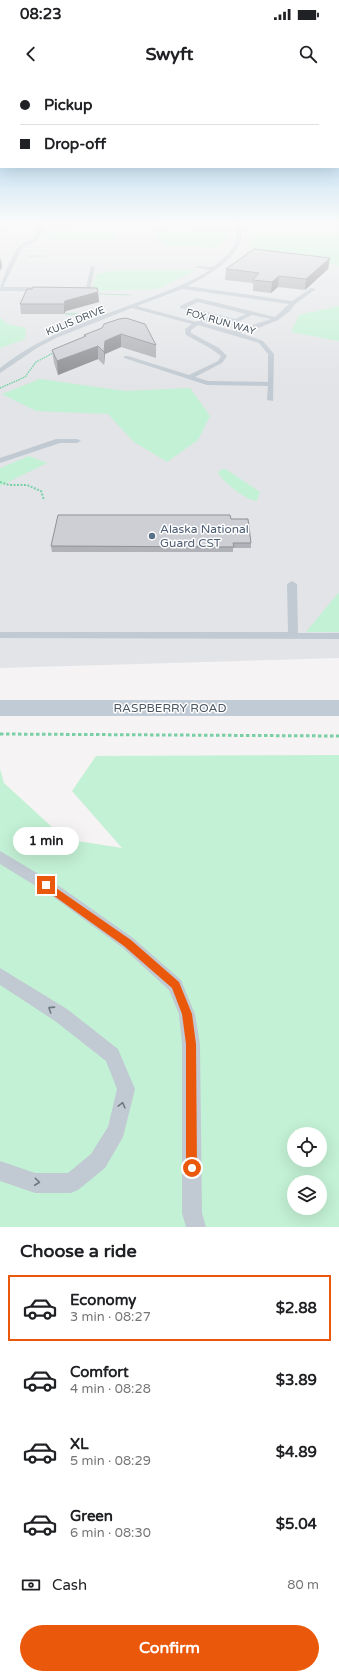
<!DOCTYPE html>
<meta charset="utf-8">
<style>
:root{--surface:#fff;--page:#f6f6f6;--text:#202124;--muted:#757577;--line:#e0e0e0;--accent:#ea580c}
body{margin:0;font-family:"Varela Round",sans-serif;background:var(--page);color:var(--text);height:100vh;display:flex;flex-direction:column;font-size:15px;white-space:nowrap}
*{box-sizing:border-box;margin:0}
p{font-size:13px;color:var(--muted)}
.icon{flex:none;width:22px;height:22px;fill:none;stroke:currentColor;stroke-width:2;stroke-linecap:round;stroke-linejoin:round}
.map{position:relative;height:1147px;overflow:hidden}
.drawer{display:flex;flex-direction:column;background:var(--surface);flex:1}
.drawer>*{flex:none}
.banner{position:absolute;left:0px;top:0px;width:339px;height:88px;box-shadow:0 4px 16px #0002;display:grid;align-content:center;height:88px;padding:0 20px;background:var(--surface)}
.fabs{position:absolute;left:287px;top:1047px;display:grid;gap:8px}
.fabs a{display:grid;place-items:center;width:40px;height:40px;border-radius:50%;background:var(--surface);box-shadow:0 4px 16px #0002;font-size:20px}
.end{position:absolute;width:18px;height:18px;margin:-9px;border:5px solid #ea580c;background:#fff;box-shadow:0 0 0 2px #fff}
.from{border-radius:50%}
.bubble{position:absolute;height:28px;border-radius:14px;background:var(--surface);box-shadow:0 4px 16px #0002;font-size:13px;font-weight:700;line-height:28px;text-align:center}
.banner b{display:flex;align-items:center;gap:14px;height:38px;font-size:15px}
.banner b+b{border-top:1px solid var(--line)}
.banner i{width:10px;height:10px;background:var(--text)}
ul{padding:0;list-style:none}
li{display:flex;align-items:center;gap:12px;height:66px;margin:0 8px 6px;padding:0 12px;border:2px solid transparent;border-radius:0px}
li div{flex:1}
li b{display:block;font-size:15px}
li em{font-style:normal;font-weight:700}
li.current{border-color:var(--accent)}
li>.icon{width:36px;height:36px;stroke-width:1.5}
h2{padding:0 20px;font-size:18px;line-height:48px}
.pay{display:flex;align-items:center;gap:10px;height:44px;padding:0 20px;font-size:15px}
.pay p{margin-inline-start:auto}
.action{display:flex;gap:8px;margin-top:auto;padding:8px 20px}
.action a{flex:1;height:46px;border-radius:24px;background:var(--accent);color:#fff;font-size:16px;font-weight:700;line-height:46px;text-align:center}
.status{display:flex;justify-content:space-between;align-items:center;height:28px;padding:0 20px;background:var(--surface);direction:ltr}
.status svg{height:11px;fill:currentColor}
header{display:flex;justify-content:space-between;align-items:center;height:52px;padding:0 20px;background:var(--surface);font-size:18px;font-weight:700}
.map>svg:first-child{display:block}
.airport{fill:#e2e4e7}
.green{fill:#c3f1d5;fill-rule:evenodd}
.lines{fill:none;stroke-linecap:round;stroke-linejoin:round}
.path-far3{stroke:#7ad0a6;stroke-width:1;stroke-dasharray:1.5 1;stroke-linecap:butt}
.path-far2{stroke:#7ad0a6;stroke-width:1.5;stroke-dasharray:1.5 1;stroke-linecap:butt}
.path-far1{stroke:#7ad0a6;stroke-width:2;stroke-dasharray:2 1.5;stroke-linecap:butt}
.path{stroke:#7ad0a6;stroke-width:3;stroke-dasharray:3.5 2.5;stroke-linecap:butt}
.service{fill:#c1cad2;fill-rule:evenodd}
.minor{fill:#c1cad2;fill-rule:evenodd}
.secondary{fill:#c1cbd6;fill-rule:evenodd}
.wall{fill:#b0b2b7}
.shaded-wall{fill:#909195}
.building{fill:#cdcfd5;stroke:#909195}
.oneway{stroke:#6e7983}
.route{fill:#ea580c}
.service-dot{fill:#5c6f8a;stroke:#fff;stroke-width:1.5}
.labels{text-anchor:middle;stroke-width:3;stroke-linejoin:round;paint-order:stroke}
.far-street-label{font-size:10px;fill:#4a5661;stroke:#fff}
.service-label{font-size:12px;fill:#4e5e75;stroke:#fff;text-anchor:start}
.street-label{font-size:12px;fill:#4a5661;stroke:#fff}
</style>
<div class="status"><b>08:23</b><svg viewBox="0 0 49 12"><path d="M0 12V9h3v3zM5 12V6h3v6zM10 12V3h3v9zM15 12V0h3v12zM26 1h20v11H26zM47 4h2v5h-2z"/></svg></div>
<header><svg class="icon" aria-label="back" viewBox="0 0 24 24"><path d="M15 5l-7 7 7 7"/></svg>Swyft<svg class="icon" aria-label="search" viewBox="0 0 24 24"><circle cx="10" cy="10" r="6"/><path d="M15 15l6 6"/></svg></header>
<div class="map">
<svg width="339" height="1147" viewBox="0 0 339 1147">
<rect width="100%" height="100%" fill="#f5f3f3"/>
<!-- airport -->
<polygon class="airport" points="0,140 339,140 339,578 0,588"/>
<!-- green -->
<g class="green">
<polygon points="227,150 227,160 217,167 166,166 156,158 157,151"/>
<polygon points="117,152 114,160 55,160 44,157 48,154 53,153"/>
<polygon points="257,153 339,153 339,186 308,177 248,167"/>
<polygon points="125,190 196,190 158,209 91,211 96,195 109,191"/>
<polygon points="339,226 339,261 291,252 299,235"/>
<polygon points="0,237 7,244 26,248 25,259 0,268"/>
<polygon points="40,299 125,311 190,308 210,336 198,360 167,382 134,362 108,334 36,331 2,314"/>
<polygon points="29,376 47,383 0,406 0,388"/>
<path d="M224,388l36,24 -3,9c-11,-1 -34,-18 -39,-29z"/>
<polygon points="339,512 339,552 306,552"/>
<path d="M339,675v472h-339v-458l4,14 61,56 57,9 -50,-57 24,-35zM294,1054h26v26h-26zM294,1102h26v26h-26z"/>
</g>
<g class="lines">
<!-- path-far3 -->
<g class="path-far3">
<polyline points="0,151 5,150"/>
<polyline points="28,176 46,176"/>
<polyline points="99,214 130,215"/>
</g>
<!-- path-far2 -->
<g class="path-far2">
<polyline points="66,234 78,234"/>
<polyline points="0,308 25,297 36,282 55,272"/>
</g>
<!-- path-far1 -->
<polyline class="path-far1" points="0,402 9,405 27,405 41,411 44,420"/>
<!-- path -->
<polyline class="path" points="0,654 339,656"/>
<!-- service -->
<g class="service">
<path d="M230,140h4c27,26 -27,57 -47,66l105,15 19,-13 5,1 -21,15 -5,7 -12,9 -17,7 -21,6 23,8 11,13 -1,47 -6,-1 1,-14 -61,-1 -83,-27v-2h4l61,19 29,-14 3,-5 -11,-8 -24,-13 -1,-6 7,-5 -60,-16 -76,30 -19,10 -37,25v-5c44,-35 97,-50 149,-70 21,-8 42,-16 61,-28l-16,-3 2,-1 17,1c16,-12 33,-28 17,-47zM182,209l107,15 -14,13 -78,-19 -17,8v2l31,8 -15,6 -59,-16zM198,222l48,12 -11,5 -48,-12zM252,235l19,4 -37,12 -31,-8 15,-5 18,5zM198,245l61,18 9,11v28l-60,-1 -13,-4 27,-14 5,-7 -8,-8 -28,-15v-3z"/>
<path d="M43,141l2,1 -7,18 -16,8 -19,39h44l3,2 -3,2h-47c0,-8 14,-41 20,-46 4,-3 9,-4 14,-6l7,-17z"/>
<polygon points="91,186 95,187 90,210 73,210 72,209 75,207 86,207"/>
<polygon points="56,359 77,359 81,361 77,363 60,363 0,383 0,378"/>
<polygon points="292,501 297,504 298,553 339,553 339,559 0,558 0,552 288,552 287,504"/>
<polygon points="0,771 62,808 133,858 181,900 195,934 200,964 202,1133 206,1147 186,1147 182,1133 182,964 179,934 169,910 123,868 52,816 0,784"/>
<polygon points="0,888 67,929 118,969 135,1009 123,1057 105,1088 78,1110 71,1113 35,1113 0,1101 0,1081 35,1093 68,1093 91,1074 108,1047 117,1009 106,981 55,941 0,905"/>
</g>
<!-- minor -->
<polygon class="minor" points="40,140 181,140 177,143 43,145 40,144 39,142"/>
<!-- secondary -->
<rect class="secondary" x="0" y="620" width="339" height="16"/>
</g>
<!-- wall -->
<g class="wall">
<polygon points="330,178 328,189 305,210 278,207 271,213 253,211 253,203 225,200 226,189"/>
<polygon points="98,212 99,222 66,231 64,234 21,234 20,224"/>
<polygon points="102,248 156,265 156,278 121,267 105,274 104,285 98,279 58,295 54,283 52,270 85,256 84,255"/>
<polygon points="231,439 251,463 251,468 233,468 233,472 52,472 51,466"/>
</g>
<!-- shaded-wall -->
<g class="shaded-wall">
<polygon points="1,178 2,187 0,191 0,180"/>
<polygon points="330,178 328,189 305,210 306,199"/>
<polygon points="279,196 278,207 271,213 272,202"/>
<polygon points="98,212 99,222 66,231 64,234 64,224 65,221"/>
<polygon points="121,254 121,267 105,274 104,285 104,272 105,261"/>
<polygon points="98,266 98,279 58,295 57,281"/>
</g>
<!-- building -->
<g class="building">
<polygon points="254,169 330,178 306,199 279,196 272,202 253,200 259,193 226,189"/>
<polygon points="33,207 97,208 98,212 65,221 64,224 20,224 27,209 32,209"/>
<polygon points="126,238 145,244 156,265 121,254 105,261 104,272 98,266 57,281 52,270 86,256 84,255 102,248 104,244 119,239"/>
<polygon points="58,435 230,435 231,439 248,439 251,463 233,463 234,467 51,466"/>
</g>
<!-- one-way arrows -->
<defs><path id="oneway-chevron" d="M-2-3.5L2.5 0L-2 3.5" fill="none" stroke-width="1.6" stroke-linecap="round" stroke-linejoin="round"/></defs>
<g class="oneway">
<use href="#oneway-chevron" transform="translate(51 929) rotate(-147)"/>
<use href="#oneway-chevron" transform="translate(122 1025) rotate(-76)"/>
<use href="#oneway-chevron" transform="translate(37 1102) rotate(6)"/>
</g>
<!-- sky -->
<linearGradient id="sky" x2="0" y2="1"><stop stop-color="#85c3ea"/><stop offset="0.47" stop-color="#fafafa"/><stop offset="1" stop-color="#fafafa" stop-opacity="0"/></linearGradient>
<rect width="339" height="301" fill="url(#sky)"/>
<!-- route -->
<polygon class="route" points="46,801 131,860 179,902 192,934 196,964 197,1088 196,1092 192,1094 188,1092 186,1088 186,964 182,934 172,908 124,866 43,808 41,805 43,802"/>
<!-- markers -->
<circle class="service-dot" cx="152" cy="456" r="4"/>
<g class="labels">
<!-- far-street labels -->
<g class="far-street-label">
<text transform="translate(75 240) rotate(-22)" y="4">KULIS DRIVE</text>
<text transform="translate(221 241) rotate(16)" y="4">FOX RUN WAY</text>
</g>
<!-- service labels -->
<g class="service-label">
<text x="160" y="453">Alaska National<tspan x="160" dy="14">Guard CST</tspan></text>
</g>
<!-- street labels -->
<g class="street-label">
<text x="170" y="632">RASPBERRY ROAD</text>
</g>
</g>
</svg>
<div class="fabs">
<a><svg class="icon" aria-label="locate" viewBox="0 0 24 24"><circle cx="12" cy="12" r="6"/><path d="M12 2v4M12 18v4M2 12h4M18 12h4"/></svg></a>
<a><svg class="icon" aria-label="layers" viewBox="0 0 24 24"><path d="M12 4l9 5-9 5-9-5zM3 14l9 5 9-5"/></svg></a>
</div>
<i class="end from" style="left:192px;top:1088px"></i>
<i class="end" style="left:46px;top:805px"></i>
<div class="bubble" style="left:13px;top:747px;width:66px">1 min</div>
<div class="banner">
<b><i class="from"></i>Pickup</b>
<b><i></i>Drop-off</b>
</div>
</div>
<section class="drawer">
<h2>Choose a ride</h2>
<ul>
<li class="current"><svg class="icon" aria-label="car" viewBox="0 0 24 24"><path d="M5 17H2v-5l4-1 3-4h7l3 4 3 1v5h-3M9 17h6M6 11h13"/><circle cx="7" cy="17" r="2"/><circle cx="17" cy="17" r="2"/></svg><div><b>Economy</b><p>3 min · 08:27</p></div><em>$2.88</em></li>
<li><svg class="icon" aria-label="car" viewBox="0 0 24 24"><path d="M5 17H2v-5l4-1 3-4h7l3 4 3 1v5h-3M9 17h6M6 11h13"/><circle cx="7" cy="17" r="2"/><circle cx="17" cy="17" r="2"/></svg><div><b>Comfort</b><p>4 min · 08:28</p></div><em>$3.89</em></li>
<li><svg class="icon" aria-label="car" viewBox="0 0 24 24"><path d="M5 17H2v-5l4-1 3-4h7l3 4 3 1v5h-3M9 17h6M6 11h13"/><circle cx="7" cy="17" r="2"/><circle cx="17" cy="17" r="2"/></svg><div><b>XL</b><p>5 min · 08:29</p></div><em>$4.89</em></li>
<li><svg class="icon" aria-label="car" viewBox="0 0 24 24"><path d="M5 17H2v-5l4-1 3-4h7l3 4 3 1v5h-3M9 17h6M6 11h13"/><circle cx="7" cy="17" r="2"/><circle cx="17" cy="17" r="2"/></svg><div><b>Green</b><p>6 min · 08:30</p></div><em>$5.04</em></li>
</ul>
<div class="pay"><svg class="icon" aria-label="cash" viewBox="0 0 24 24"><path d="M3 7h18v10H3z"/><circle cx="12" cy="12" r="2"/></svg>Cash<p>80 m</p></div>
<div class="action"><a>Confirm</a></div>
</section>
